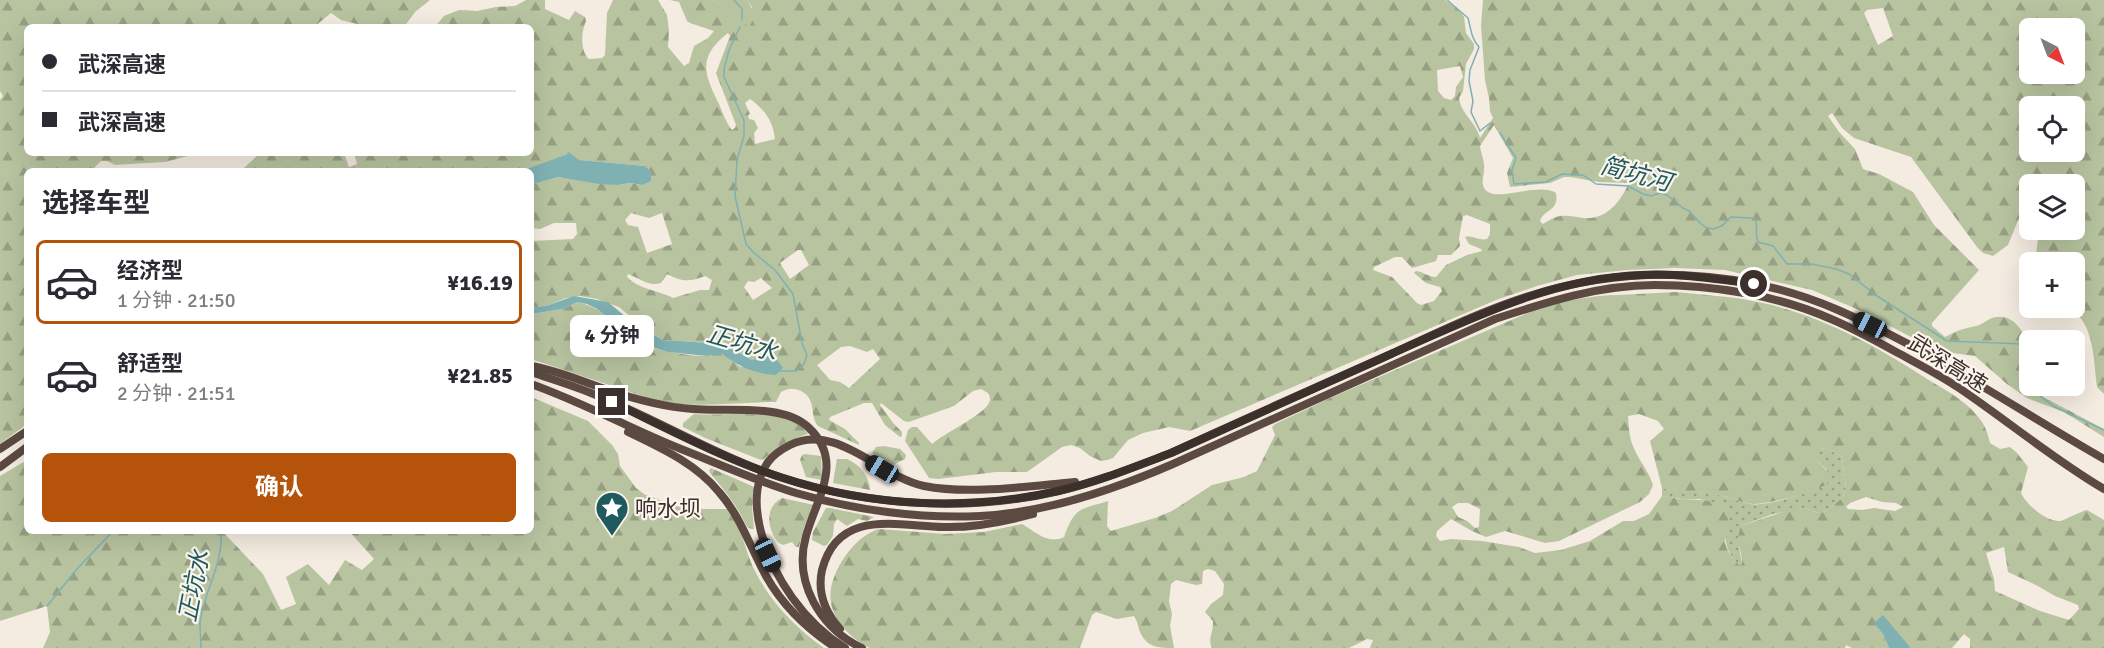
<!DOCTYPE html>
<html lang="zh">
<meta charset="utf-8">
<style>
:root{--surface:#fff;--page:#f7f7f7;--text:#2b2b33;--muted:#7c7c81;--line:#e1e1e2;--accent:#b45309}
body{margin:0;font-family:Signika,"Noto Sans SC",sans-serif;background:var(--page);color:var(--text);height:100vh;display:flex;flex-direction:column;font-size:22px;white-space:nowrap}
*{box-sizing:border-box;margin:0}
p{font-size:20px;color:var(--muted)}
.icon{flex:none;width:33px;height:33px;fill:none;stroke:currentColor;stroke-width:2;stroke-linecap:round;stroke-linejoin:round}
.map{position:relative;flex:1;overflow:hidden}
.side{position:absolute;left:24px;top:168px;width:510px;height:366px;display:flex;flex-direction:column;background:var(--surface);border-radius:9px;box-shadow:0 6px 24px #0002}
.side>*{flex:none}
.top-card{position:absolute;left:24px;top:24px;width:510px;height:132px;border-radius:9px;box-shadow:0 6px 24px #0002;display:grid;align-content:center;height:132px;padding:0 18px;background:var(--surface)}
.needle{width:39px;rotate:138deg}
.fabs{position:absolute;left:2019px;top:18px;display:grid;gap:12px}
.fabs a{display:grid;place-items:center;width:66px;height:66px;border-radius:9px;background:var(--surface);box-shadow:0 6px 24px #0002;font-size:30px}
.end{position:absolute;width:27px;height:27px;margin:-14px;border:8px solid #3b302b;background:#fff;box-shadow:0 0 0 3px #fff}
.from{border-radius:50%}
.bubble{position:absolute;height:42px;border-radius:9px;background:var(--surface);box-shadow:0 6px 24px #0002;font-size:20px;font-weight:700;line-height:42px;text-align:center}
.car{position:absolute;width:18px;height:36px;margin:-18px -9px;border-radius:8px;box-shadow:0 0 4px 2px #0007;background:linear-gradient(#222 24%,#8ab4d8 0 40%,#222 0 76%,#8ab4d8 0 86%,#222 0)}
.top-card b{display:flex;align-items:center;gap:21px;height:57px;font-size:22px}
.top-card b+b{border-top:2px solid var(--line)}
.top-card i{width:15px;height:15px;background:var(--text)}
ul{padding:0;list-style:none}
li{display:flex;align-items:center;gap:18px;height:84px;margin:0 12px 9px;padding:0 6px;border:3px solid transparent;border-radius:9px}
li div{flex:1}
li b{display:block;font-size:22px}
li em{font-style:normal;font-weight:700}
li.current{border-color:var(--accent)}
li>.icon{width:54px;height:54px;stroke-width:1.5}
h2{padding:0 18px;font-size:27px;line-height:72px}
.button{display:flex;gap:12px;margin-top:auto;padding:12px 18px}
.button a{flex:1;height:69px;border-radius:9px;background:var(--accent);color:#fff;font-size:24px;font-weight:700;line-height:69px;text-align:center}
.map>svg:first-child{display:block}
.grass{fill:url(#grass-dots)}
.forest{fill:url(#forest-firs);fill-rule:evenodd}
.green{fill:#b8c4a0}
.water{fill:#7fb0b2}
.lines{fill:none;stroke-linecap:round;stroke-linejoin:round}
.stream{stroke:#7fb0b2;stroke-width:1.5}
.highway{stroke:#5c4a42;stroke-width:8}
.route{stroke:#3b302b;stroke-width:8}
.labels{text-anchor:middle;stroke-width:4.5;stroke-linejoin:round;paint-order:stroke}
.street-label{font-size:22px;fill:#3b302b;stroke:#fbf5ee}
.poi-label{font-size:22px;fill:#3b302b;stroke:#fbf5ee;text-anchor:start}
.water-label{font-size:24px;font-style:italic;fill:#1f5a5e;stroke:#fbf5ee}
</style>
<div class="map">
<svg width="2104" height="648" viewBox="0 0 2104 648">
<defs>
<pattern id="grass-dots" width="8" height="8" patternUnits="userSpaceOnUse" patternTransform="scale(1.5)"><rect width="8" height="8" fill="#b8c4a0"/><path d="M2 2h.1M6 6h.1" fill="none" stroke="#97a083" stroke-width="1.8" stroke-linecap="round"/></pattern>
<pattern id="forest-firs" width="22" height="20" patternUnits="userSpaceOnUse" patternTransform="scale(1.5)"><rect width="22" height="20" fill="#b8c4a0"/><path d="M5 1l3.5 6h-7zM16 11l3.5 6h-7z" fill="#97a083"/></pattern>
</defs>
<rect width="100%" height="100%" fill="#f4ebe1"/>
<!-- grass -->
<path class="grass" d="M1826,448l16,9 4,31 -3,9 -16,14 -8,2 -15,-5 -31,6 -32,12 -2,21 3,17 -3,1c-18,-16 -13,-36 -15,-58l-24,-8h-18l-20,-3v-8c16,4 31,3 47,5 14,2 27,8 41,11 17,3 55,-11 73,-17l4,-17 -13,-13 5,-8z"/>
<!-- forest -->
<g class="forest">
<polygon points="0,0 430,0 415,12 404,27 359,27 357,24 341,20 331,13 314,27 27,27 27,153 199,153 165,162 147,163 115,165 107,161 101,161 91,171 27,171 27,424 0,444 0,100 3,96 0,91"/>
<path d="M526,0h19v9l24,11 6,-9 10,6 1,4c-5,11 -6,30 3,38l13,-1 3,-3 2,-42 6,-13h45l9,15 2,16 -1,16 16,19 5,-3 5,-17 14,-8 6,-7 -24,-8 -3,-2 -8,-19 -9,-2h43l36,26 3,-19 -5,-7h698l15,11 4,6 2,16 8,11v5l-8,15 -3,27 -4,7c2,16 17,24 21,40l13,-20 -3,-7 -1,-13 -4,-18 -4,-54 2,-26h621v394l-7,-7c-4,-28 -2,-60 -26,-79h3v-46h-39l3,-23 6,-9h30v-46h-44l-1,27h-7l-14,34 -15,11 -10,-3 -6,-6 -66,-90 -57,-19 -12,-10 -10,-15 -4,3 11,16 16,17 8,20 16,5 34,18 21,33 45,45 -47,53v3l13,11c13,-7 17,-8 31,-11 6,-1 10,-6 16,-8 21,-7 34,15 37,33 3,14 -1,28 3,40l72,38v8l-40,-25 -37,-14 -20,-14 -32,-28 -37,-5 -79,-41 -47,-20 -87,-20 -50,-2 -48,2 -50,5 -40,11 -41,14 -306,131 -21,-4 -26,6 -15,7 -15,18 -6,2 -6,1 -11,-5 -10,-8 -9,-3 -9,2 -35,25h-31l-58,7 -9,-1 -24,-37 3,-11 4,-3h5l15,17c14,-12 50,-28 57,-41 2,-5 1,-6 -1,-10l-7,-4 -8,2 -19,15 -45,16 -5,-1 -23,-18 -1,2 14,19 8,8v4l-2,1 -15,-12 -13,-22h-8l-34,14 -1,3 16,9 14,14v2l-41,-19c-9,-11 -1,-27 -17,-35 -8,-3 -12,-3 -20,1l-5,10c-39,0 -77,6 -116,0l-129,-43v-45l32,-5 14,-7c29,5 45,33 71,44 11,5 49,11 60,10 5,0 8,-4 13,-2 7,2 13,9 20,13l21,-9 -10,2 -28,-16 -61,-4 -19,-12 -25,-21 -22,-8 -17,-3 -14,2 -17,7 -18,3v-67l42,-2 4,-5 -1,-11h-22l-14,6 -9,-1v-43l27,-8 60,8 12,-2 12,2 3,-19 -67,-6 -8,-7 -47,18h-287l7,-2 17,-16h84l5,14 8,-3 -3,-11h177v-126h-96l9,-11 15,-6 18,1 19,-4 19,-1zM1883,8l10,28 -15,9 -14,-32 3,-3zM2030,28h44v46h-44zM728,33l2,3 -14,37 20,52 -1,3 -3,2c-6,-7 -9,-17 -13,-26 -15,-30 -22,-47 9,-71zM1460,66l3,11 -7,10 -1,9 -4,4 -7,-2 -6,-7 -1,-21zM750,99c15,11 23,22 25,40l-20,5 -1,-11 4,-5 -4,-8 -5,-1 -1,-4 2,-1 -5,-11zM2030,106h44v46h-44zM1494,125l19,33 -6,15 3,14 40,-4 14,-6h6l29,5 30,1c-9,19 -22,37 -46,35 -7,-1 -16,-3 -23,-2 -6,1 -12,5 -17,8l-3,-3c5,-13 19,-9 16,-28 -19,-12 -62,12 -72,-5 -3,-7 0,-12 0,-19 1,-7 -3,-15 -4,-23zM631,213l18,5 13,-5 10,31 -25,9 -9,-26 -10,-2 -3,-5zM1467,215l23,9v10l-3,5c-8,2 -14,-4 -22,-2l4,7 12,5 1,2 -15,4 -21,10 -10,12c-7,0 -13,-5 -20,-6l-2,2 12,10 14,4 2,4 -8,10 -13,4 -4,-2 -25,-26 -19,-7 1,-3 21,-10h7l10,11 24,-7 2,-6h13l9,-9 -1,-8 4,-22zM798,250h3l8,15 -19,14 -10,-16zM628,274c11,4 21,13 33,9l6,-9c15,8 23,8 38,2l7,4 -3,10h-9l-27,8c-15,-8 -33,-8 -46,-21zM761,278l11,10 -19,12 -9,-13 4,-6 6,1zM850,346l17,6 6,-3 7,10 -31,29 -9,-6 -10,-2 -13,-15 24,-18z"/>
<path d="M1676,292c27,3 55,4 82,10 62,12 122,46 174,80 17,10 35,20 47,36 6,7 9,16 11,25l10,6 10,-2 7,6 11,14 -7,26c5,11 25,29 39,28 3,0 21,-10 27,-11l17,10v128h-134v-9l-6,-5 -12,14h-42l-35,-25 8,11 6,14h-37l-6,-3 -1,3h-475l3,-8 -6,-1 -18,9h-137c-5,-9 2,-17 1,-27l-8,-9 6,-8 12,-9 1,-11 -9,-13 -7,-2 -5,2 -1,13 -6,1 -20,-5 -5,4 -2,17 3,13 -2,12 4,22c-14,0 -26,0 -33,-14 -3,-6 -3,-12 -7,-18l-17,3 -21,-7 -4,3 -12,33h-210c-17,-7 -36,-27 -39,-45 -5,-26 22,-67 48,-74l66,5 39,-2 38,-8c14,8 26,21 42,13 11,-30 15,-27 44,-36l-1,25 4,5 44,-13 17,-7 40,-26 32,-8 13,-6 18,-36 -3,-8 3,-3 55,-26 207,-89 27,-8 35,-5zM1639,414l19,7 6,8 -14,12 12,47c18,5 37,3 55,7 12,2 24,8 36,9 12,1 60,-11 71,-18 5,-3 6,-6 7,-11l-17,-18 6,-8 6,-1 16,9 4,31 -3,9 -16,14 -8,2 -15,-5 -16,2 -47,16c-7,18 1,21 1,38l-3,1c-11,-10 -17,-22 -13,-38 1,-4 4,-9 3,-13 -6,-16 -36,-14 -48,-15 -6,0 -12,-3 -19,-3l-13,18 -15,7h-11l-33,20 -29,9 -26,3 -16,-6 -37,-6 -31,-2 -11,2 -4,-5 1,-5 14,-12 21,12 14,6 19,-6 40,12 14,-2 81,-39 9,-8 4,-9c-4,-14 -15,-25 -20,-39 -4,-9 -4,-20 -5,-30zM1866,497l16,5 14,1 7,4 -8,4 -21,-3 -12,2 -14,-1 -2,-2 4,-4zM1458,503h10l12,6 -1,18 -4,1 -8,-7 -9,-4 -6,-10zM2004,547l4,25 28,13 19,11 23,9 1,4 -10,11 -29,-9 -45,-20 -1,-12 -8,-26z"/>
<path d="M531,397l57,24 24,24 6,9 2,12 16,22 8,6 32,12 18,3h35c12,15 16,42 25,60 16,33 41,58 70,79h-781l7,-16 -3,-26 -47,15v-145l27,-16v71h195l41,43 18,36 15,-6 -10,-27 22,-13 21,21 16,-25 17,10 12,-11 -25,-28h182z"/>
<path d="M694,414c32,3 95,-9 114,20 -19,6 -28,11 -44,25l-3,1 -56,-22 -22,-11v-4z"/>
<polygon points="884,446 900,449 906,455 905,459 893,465 872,453 876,447"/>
<polygon points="805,454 821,456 822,480 806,477 800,460 802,455"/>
<path d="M837,459h10c13,6 22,16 23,31l-37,-7z"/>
<path d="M711,468l43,19 -2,20 2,22c-6,0 -7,-2 -10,-8 -10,-20 -20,-31 -34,-48l-1,-3z"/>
<path d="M782,498l32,7 -10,22 -5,20h-3l-4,-5 -9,3 -4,-2c-12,-13 -15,-36 3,-45z"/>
<polygon points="826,508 830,508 874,517 867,521 858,519 847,526 837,519 834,524 833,536 827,545 824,546 812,540 813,532"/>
</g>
<!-- green -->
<path class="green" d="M713,0h34c6,9 9,17 2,27z"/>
<!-- water -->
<g class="water">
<polygon points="570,153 579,160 645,166 651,172 651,181 642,185 630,183 618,185 599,184 558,177 531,185 531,171 524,170"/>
<path d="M574,296l34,6 24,20 31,18 61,4 28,16 16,-5 10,6 5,7 -7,7c-21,-1 -38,-9 -54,-21l-15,2 -39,-4 -19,-6 -13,-7 -39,-30 -10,-5 -10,-2 -14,7 -32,5v-6l18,-3z"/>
<polygon points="1883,615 1909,646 1910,648 1889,648 1883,634 1874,623"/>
</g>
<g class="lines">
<!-- stream -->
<g class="stream">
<polyline points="734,0 742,9 742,20"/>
<path d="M1447,0l21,18c3,11 3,20 11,29l-9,23 -1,11 4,20 -2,11 9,19 10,-8"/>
<polyline points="740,27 729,50 724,69 724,77 744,120 744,136 737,160 735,196 746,244 754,253 775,270 793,294 802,343 807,355 804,364 796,371 780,371"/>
<path d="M1500,133l16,25 -4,12 2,14 32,-2 16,-8 21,1 13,9 32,2 15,8 8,2 9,-3 7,2 16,13 6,3 12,13 6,4 7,1 9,-4 8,-8 21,1 3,1c4,8 -1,15 3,23l15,4 14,18h25l24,5 13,5 28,22 70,45 77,3 6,4"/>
<polyline points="2040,386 2036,393 2055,407 2104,430"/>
<polyline points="47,606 77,569 113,531"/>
<path d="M201,648c0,-8 -1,-16 -1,-24 3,-32 24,-60 21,-93"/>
</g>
<!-- highway -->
<g class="highway">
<path d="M531,366c26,4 49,15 74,23 29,10 58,18 88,20 33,3 90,-6 115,18 37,34 9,70 -2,109 -13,46 14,92 56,112"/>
<path d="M531,372c20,7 40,13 60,21 57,22 111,55 169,77 94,35 201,44 299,21 39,-9 75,-24 112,-38 69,-32 139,-63 209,-94 49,-22 98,-47 149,-63 100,-32 213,-28 309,14 93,40 178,99 266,149"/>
<path d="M531,384c51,18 100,45 150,65 38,15 76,32 115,44 58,17 124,26 184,23 66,-3 133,-26 193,-52l322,-145c52,-17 104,-34 159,-34 59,0 123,10 177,34 24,10 47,23 69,35 20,11 40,21 59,34 49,33 94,71 145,101"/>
<path d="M628,432c33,16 67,31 91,60 22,25 31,55 47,84 17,30 41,53 70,72"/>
<polyline points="0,449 27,431"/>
<polyline points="0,467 27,447"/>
<path d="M840,629c-15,-17 -23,-36 -18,-59 16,-62 75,-44 121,-43 31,1 60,-5 90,-13"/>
<path d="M845,648c-41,-26 -72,-70 -84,-116 -6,-23 -7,-50 7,-70 6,-8 14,-13 22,-17 47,-23 90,32 134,41 45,9 105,0 151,-4"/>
</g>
</g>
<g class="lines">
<!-- route -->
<path class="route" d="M612,402c56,27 112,57 171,76 88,29 186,33 275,13 39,-9 76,-24 113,-38 73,-33 146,-66 220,-99 79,-35 161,-76 250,-79 38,-2 75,4 113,9"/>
</g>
<!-- icons -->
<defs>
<g id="sight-pin" transform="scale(1.725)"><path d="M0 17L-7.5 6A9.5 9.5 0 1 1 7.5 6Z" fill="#1f5a5e" stroke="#fbf5ee"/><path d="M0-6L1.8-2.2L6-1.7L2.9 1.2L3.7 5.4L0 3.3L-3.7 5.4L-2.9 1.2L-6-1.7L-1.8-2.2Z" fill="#fff"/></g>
</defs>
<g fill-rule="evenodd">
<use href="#sight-pin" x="612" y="508"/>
</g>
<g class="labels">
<!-- street labels -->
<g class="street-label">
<text transform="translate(1948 363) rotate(32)" y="8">武深高速</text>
</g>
<!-- poi labels -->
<g class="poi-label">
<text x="635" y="516">响水坝</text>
</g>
<!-- water labels -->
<g class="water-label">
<text transform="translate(1636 174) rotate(15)" y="8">简坑河</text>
<text transform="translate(742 343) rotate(16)" y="8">正坑水</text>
<text transform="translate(194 586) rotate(-79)" y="8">正坑水</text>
</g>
</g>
</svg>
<div class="fabs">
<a><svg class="needle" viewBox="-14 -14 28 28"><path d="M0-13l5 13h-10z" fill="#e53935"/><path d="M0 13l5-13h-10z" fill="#7c7c81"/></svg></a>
<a><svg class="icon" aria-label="locate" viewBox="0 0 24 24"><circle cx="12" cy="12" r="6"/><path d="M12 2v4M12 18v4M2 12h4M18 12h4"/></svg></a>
<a><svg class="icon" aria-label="layers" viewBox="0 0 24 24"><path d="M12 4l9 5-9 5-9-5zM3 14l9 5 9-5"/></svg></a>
<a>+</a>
<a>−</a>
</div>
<i class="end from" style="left:1754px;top:284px"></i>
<i class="end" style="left:612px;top:402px"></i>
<div class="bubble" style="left:570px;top:315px;width:84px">4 分钟</div>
<i class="car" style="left:1870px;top:325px;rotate:296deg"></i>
<i class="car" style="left:882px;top:469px;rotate:301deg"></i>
<i class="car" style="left:768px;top:555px;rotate:155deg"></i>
<div class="top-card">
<b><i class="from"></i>武深高速</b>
<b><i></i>武深高速</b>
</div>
<section class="side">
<h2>选择车型</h2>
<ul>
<li class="current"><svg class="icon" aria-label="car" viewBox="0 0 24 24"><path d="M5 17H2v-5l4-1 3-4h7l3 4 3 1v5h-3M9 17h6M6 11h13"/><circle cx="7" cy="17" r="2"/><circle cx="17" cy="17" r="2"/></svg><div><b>经济型</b><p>1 分钟 · 21:50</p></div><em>¥16.19</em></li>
<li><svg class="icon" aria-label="car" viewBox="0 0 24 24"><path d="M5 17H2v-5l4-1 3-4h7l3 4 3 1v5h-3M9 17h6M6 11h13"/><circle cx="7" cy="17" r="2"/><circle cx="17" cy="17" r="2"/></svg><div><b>舒适型</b><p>2 分钟 · 21:51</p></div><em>¥21.85</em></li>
</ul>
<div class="button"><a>确认</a></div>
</section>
</div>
